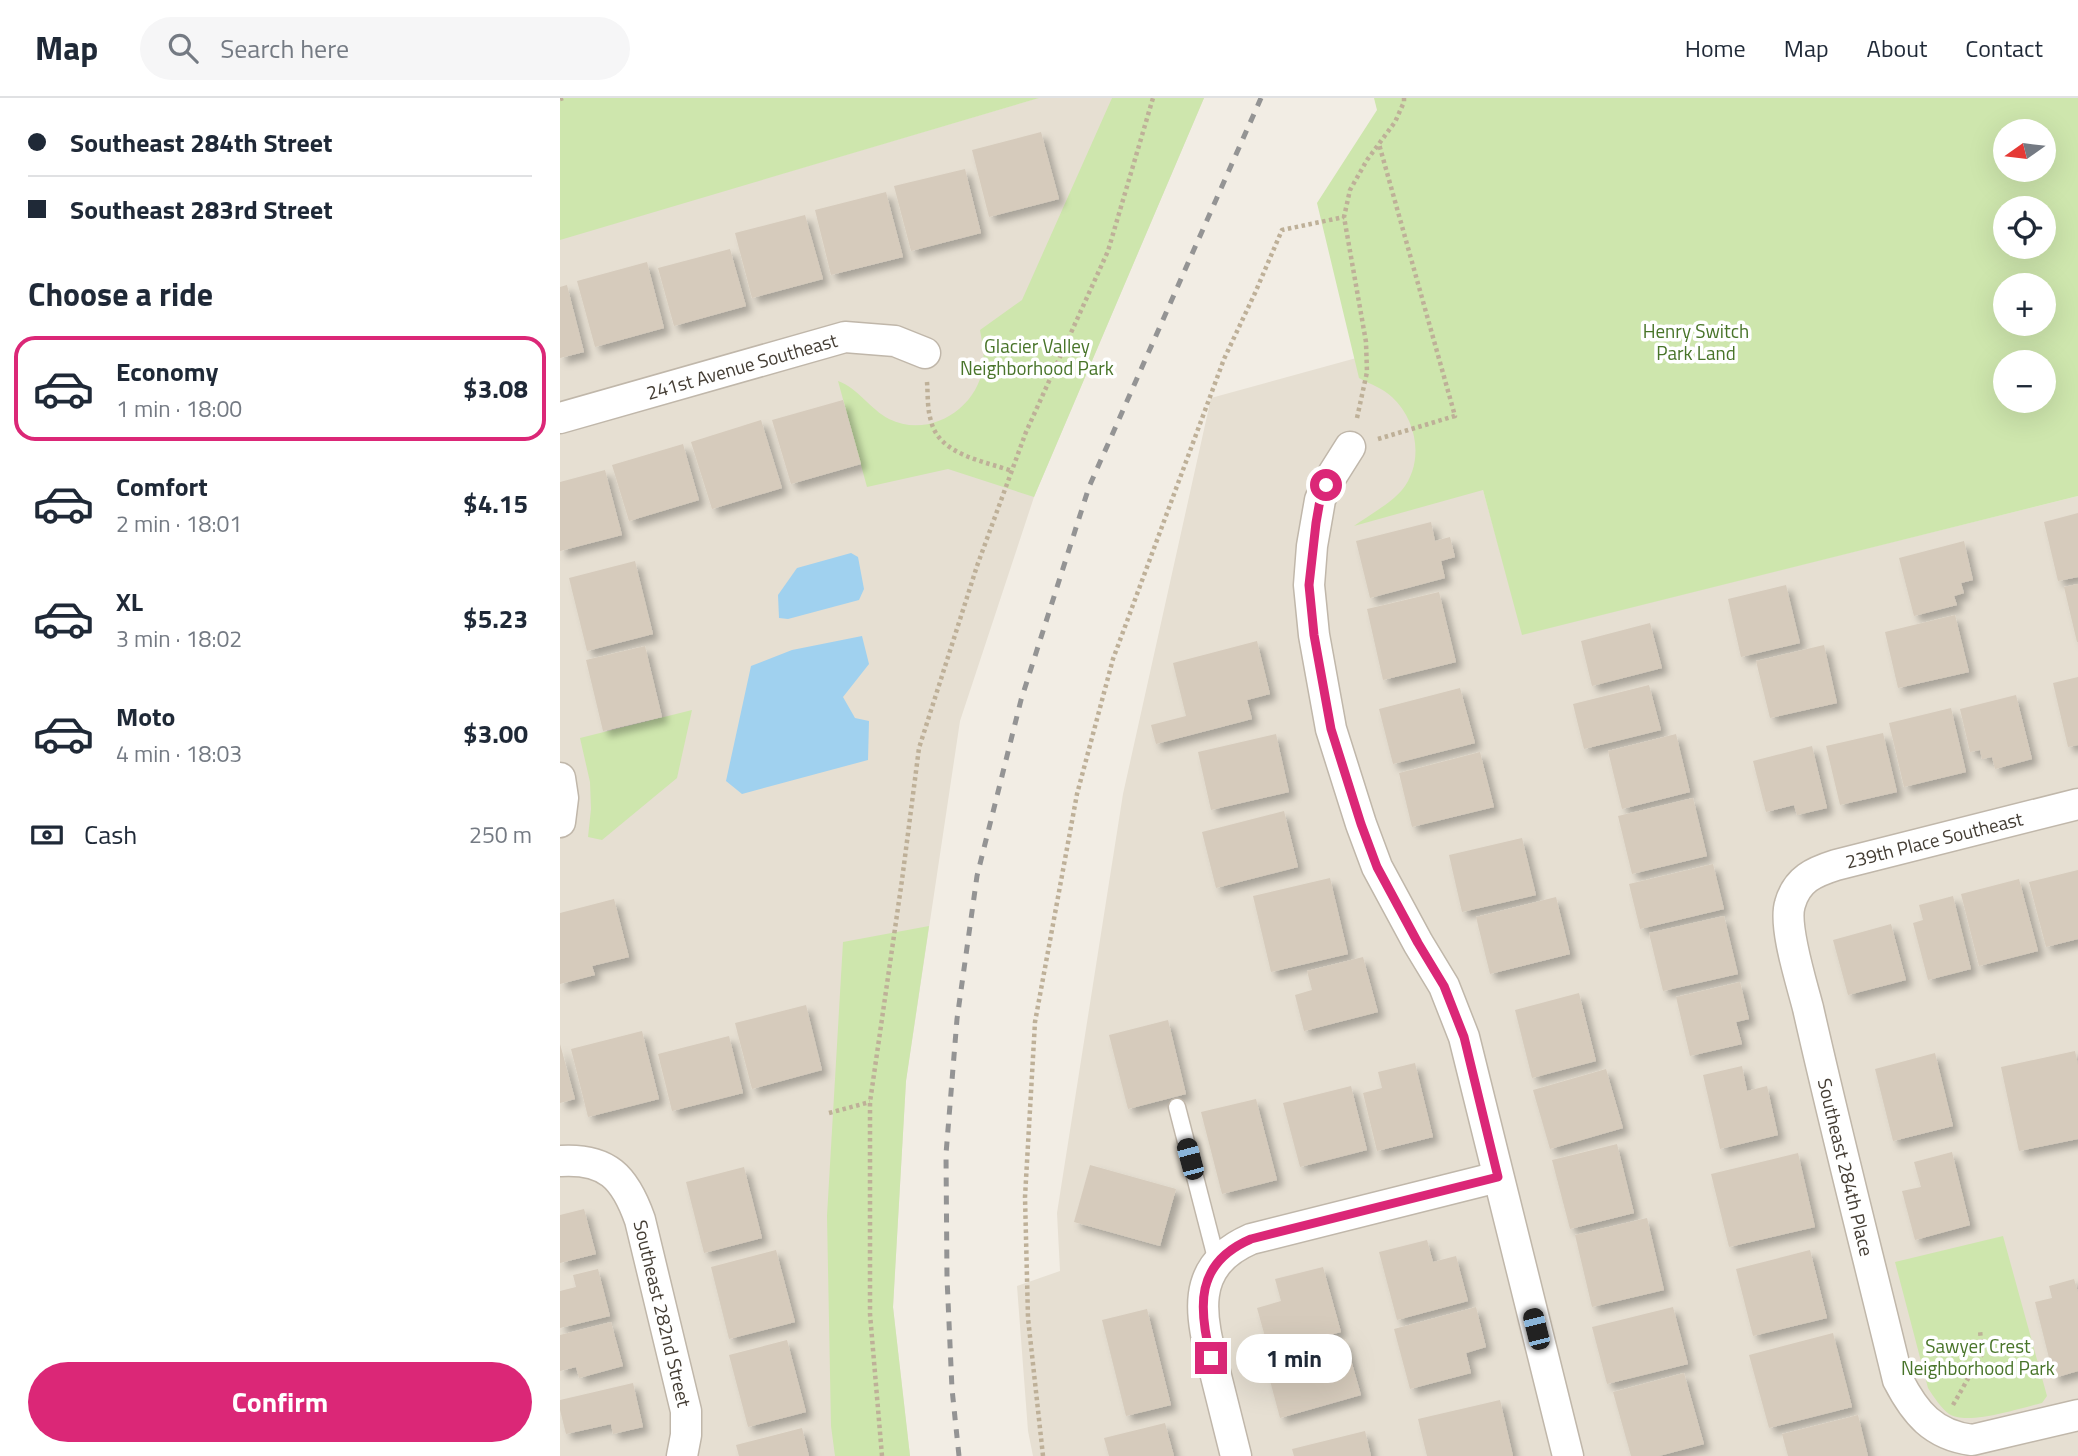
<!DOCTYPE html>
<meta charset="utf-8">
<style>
:root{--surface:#fff;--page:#f6f6f7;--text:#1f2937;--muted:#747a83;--line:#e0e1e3;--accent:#db2777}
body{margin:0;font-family:"Titillium Web",sans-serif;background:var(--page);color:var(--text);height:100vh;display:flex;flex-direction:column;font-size:26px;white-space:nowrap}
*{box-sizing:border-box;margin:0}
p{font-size:23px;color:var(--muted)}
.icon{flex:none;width:38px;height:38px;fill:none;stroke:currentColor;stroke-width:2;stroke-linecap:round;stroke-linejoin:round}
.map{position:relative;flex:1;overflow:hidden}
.panel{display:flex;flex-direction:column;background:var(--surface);width:560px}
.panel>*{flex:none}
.top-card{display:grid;align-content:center;height:154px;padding:0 28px;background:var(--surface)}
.needle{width:46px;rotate:256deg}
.tools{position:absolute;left:1433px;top:21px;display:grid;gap:14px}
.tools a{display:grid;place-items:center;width:63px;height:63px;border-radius:50%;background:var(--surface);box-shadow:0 7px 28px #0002;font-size:35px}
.end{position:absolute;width:32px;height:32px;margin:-16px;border:9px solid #db2777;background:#fff;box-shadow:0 0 0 4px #fff}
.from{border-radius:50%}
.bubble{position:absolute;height:49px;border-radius:24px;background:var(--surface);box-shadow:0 7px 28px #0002;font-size:23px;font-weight:700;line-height:49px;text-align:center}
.car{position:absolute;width:21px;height:42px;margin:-21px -10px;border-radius:9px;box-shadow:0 0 5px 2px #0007;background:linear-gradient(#222 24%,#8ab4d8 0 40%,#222 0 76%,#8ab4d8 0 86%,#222 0)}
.top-card b{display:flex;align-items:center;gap:24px;height:66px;font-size:26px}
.top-card b+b{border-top:2px solid var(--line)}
.top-card i{width:18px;height:18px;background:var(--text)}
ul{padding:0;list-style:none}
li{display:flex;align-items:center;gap:21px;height:105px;margin:0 14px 10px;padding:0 14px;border:4px solid transparent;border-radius:21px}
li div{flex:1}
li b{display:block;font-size:26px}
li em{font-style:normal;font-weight:700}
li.on{border-color:var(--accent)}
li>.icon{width:63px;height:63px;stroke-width:1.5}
h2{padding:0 28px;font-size:32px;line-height:84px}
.pay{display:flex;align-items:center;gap:18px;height:77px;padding:0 28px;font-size:26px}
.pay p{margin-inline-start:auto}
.button{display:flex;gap:14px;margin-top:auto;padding:14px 28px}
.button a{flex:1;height:80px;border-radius:42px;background:var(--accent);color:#fff;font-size:28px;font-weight:700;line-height:80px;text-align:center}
header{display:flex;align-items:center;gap:42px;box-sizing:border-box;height:98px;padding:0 35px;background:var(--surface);border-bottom:2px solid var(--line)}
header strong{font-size:33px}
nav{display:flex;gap:38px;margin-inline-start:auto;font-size:24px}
.search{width:490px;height:63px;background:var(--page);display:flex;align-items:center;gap:18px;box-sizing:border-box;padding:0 24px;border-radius:38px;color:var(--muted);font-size:26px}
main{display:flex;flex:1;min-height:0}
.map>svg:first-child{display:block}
.residential{fill:#e6dfd2}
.green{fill:#cee6ad;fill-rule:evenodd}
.water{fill:#a0d1ef}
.building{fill:#d6cbbc;filter:url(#shadow)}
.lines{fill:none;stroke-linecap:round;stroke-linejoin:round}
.service-casing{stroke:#c0b7aa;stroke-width:19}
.minor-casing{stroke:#c0b7aa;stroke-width:33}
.path{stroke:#beb098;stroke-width:4.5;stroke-dasharray:3.5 3.5;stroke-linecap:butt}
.service{stroke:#fff;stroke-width:16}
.minor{stroke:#fff;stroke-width:30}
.rail{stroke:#949494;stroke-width:5;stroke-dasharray:9 9;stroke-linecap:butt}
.route{stroke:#db2777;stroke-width:9}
.labels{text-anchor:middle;stroke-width:7;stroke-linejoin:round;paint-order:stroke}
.park-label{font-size:19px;fill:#487429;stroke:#fff}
.street-label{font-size:19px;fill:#443d34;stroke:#fff}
</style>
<header>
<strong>Map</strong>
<div class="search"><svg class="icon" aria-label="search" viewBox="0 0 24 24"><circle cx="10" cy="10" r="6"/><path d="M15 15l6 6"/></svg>Search here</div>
<nav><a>Home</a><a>Map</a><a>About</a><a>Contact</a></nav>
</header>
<main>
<section class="panel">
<div class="top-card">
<b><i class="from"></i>Southeast 284th Street</b>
<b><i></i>Southeast 283rd Street</b>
</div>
<h2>Choose a ride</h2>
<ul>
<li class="on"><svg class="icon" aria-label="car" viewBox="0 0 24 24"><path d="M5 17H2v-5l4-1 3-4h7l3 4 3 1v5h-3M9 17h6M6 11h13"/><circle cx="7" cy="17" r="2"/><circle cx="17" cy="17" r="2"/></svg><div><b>Economy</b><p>1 min · 18:00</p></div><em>$3.08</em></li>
<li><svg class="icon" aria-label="car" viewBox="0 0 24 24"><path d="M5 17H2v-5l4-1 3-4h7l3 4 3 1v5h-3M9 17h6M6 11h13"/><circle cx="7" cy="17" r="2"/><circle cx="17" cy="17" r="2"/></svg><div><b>Comfort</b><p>2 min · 18:01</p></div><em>$4.15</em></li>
<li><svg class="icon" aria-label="car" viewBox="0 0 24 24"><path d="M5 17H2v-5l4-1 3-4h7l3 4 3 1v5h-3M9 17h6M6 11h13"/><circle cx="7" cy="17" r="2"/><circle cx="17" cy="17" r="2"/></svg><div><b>XL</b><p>3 min · 18:02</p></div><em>$5.23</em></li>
<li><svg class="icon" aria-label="car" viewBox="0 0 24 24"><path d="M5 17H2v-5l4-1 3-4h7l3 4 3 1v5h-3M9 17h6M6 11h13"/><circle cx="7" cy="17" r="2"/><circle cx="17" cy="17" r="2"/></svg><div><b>Moto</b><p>4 min · 18:03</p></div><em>$3.00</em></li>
</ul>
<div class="pay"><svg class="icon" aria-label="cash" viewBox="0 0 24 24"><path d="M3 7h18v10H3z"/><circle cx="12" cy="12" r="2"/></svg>Cash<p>250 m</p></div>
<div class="button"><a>Confirm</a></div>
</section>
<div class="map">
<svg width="1518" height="1358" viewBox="0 0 1518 1358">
<defs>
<filter id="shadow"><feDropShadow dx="6" dy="6" stdDeviation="3.5" flood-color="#0004"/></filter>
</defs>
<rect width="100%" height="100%" fill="#f2ede4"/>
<!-- residential -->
<g class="residential">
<polygon points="478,0 644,0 474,399 400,623 346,983 333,1209 350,1358 0,1358 0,141"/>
<polygon points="880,237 963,536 1518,398 1518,1358 473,1358 468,1333 457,1188 500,1173 497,1115 563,696 651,300"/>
</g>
<!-- green -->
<g class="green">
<polygon points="0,0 479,0 0,142"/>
<path d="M552,0h92l-170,399 -86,-28 -81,18 -29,-106c20,7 32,28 51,38 40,20 88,-10 94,-52 2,-12 -1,-25 -3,-37l42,-30z"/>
<path d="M814,0h704v398l-556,139 -39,-145 -129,36c14,-10 37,-23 48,-36 22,-27 16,-69 -10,-93 -8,-8 -22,-13 -33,-19l-42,-175 60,-93zM1446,33h38v39h-38zM1446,110h38v39h-38zM1484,187v39h-38v-39zM1484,264v39h-38v-39z"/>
<polygon points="132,612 117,680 42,742 28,739 31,711 30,684 20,640"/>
<polygon points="369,828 346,983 333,1209 350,1358 275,1358 271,1328 267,1118 283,844"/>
<path d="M1443,1138l44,160 -5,7c-21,5 -75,23 -93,11 -9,-7 -15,-17 -21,-26l-33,-126z"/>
</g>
<!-- water -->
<g class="water">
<polygon points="291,455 298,459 304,491 299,502 228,521 219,520 218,497 237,470"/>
<polygon points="302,538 309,566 283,599 295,620 309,623 308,662 182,696 166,683 191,568 232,552"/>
</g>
<!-- building -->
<g class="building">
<polygon points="481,34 499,101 429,119 412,52"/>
<polygon points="405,71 421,135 351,153 334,88"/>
<polygon points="326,94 343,159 271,177 255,112"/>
<polygon points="245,117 263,181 192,200 175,135"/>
<polygon points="170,151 186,208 114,228 98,170"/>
<polygon points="87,164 104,230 35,249 17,183"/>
<polygon points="7,187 24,254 0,260 0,189"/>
<polygon points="283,302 301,366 231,386 212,322"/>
<polygon points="201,322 222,390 152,411 131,344"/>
<polygon points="123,346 139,402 69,423 52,367"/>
<polygon points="45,372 62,437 0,453 0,384"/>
<polygon points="1518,415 1518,479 1498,483 1484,424"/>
<polygon points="871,424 875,443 890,439 895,459 881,463 885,480 810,500 796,443"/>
<polygon points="1404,443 1413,482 1401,485 1404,495 1394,498 1397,507 1354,518 1339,460"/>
<polygon points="75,463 93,536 27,553 9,480"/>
<polygon points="1518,486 1518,544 1517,544 1504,489"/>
<polygon points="1226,487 1240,545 1181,559 1168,501"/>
<polygon points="879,494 896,564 823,582 807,511"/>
<polygon points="1395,517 1409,574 1338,590 1325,534"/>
<polygon points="1090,525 1102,570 1032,588 1021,543"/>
<polygon points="697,543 710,596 687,602 692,621 596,646 591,627 626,618 613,565"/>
<polygon points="1264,547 1277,605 1210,620 1196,563"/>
<polygon points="85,548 102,619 43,633 26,562"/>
<polygon points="1518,579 1518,647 1508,649 1493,585"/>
<polygon points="1089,587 1101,632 1024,651 1013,606"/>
<polygon points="900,590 915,645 833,666 819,611"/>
<polygon points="1456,597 1472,661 1435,671 1432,659 1422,661 1420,652 1410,654 1400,611"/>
<polygon points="1391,610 1406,674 1344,689 1329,625"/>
<polygon points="1323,635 1337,694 1280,707 1266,648"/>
<polygon points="716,636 729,694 651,712 638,654"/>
<polygon points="1116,636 1130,694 1062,711 1048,653"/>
<polygon points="1252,648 1267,710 1237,717 1234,707 1206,714 1193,663"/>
<polygon points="920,654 934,709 852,729 839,675"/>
<polygon points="1133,700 1147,758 1072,776 1058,718"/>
<polygon points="724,713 738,769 656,790 642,734"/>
<polygon points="962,740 976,797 902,814 889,757"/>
<polygon points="1153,766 1164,811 1080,831 1069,786"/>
<polygon points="1518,772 1518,841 1486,849 1469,784"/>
<polygon points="770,780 788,856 711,874 693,798"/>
<polygon points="1459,781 1478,853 1419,868 1401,796"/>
<polygon points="1393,798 1411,871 1368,882 1353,825 1363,822 1359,807"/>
<polygon points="996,799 1010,856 930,876 916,819"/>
<polygon points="54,801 69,859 32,868 35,877 0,886 0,815"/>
<polygon points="1164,818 1178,876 1103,893 1089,835"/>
<polygon points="1331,826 1346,882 1288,897 1273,842"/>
<polygon points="803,859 818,914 744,933 735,897 752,892 747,873"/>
<polygon points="1180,884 1189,921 1176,924 1182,946 1130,958 1116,899"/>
<polygon points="1019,895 1036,963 972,980 955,912"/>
<polygon points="246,907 262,972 192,991 175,925"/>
<polygon points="608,922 626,996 568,1011 549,937"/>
<polygon points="82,933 99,1001 28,1019 11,951"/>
<polygon points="169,938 183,995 112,1013 98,956"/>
<polygon points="0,946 15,1001 0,1005"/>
<polygon points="1515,953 1518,967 1518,1041 1459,1053 1441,969"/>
<polygon points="1375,955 1393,1028 1333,1043 1315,971"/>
<polygon points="855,965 873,1039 817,1053 803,995 822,990 818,974"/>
<polygon points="1182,968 1187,993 1207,988 1218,1037 1160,1051 1143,977"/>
<polygon points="1046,971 1063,1030 990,1051 973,992"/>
<polygon points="791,988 807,1052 740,1069 723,1005"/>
<polygon points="696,1001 717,1082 662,1096 641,1014"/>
<polygon points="1057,1046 1074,1115 1010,1131 992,1062"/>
<polygon points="1392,1054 1410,1127 1355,1142 1342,1093 1361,1089 1354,1064"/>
<polygon points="1238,1055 1255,1129 1169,1149 1151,1076"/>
<polygon points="530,1067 616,1091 600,1148 514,1124"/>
<polygon points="184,1069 202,1140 144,1155 126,1084"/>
<polygon points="24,1111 36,1156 0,1165 0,1117"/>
<polygon points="1087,1120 1104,1192 1032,1209 1015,1137"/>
<polygon points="867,1142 873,1164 896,1158 908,1203 837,1222 819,1154"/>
<polygon points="216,1152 235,1224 169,1241 151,1169"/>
<polygon points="1250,1152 1267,1220 1193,1238 1176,1171"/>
<polygon points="763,1169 781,1234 709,1253 697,1210 721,1203 715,1181"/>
<polygon points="38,1171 50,1218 0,1230 0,1193 16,1189 13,1177"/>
<polygon points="1514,1181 1518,1194 1518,1273 1494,1280 1475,1204 1492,1200 1489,1188"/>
<polygon points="916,1209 926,1249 906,1255 911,1275 850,1291 834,1231"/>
<polygon points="1113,1209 1128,1266 1047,1286 1032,1229"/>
<polygon points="587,1211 611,1307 566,1318 542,1222"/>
<polygon points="51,1224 63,1268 19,1280 16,1269 0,1273 0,1237"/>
<polygon points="1273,1235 1292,1309 1209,1330 1189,1257"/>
<polygon points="785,1241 801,1297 720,1320 705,1264"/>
<polygon points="227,1242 246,1314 188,1329 169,1257"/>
<polygon points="1124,1275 1144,1346 1099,1358 1071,1358 1053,1294"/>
<polygon points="73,1285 83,1329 53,1336 51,1326 6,1336 0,1312 0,1302"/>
<polygon points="940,1302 953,1358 867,1358 858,1321"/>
<polygon points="1298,1317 1308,1358 1228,1358 1222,1336"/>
<polygon points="605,1325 614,1358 549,1358 544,1340"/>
<polygon points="242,1330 249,1358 179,1358 176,1347"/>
<polygon points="805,1333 811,1358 734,1358 732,1351"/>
</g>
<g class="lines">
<!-- service casing -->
<g class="service-casing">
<polyline id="service" points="617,1009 657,1164"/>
</g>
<!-- minor casing -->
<g class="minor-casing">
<g id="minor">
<path id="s1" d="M0,320l285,-81 50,4 30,12"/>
<polyline points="790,349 766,387 760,402 752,448 749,487 754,537 771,631 801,726 817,769 858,845 884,888 904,939 1008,1358"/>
<polyline points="0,680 3,700 0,724"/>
<path id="s2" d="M1518,706l-242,61c-22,7 -39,14 -46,39 -7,22 12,80 18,104 28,124 60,248 90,372 17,33 35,55 74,60l106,-25"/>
<path id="s3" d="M0,1063c47,-3 65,16 80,59l46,191v24l-4,21"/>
<path d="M676,1358c-7,-28 -14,-56 -21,-84 -14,-54 -28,-105 36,-133l247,-62"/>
</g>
</g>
<!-- path -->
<g class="path">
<polyline points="0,1 3,0"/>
<path d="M367,284c1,12 0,26 4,39 8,34 53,40 81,50"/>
<polyline points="797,320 807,274 806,244 784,119 790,92 807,62 835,24 844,4 844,0"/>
<polyline points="818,341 895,318 819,46"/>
<polyline points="269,1015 310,1004"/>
<polyline points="1393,1307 1422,1256 1420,1232"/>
<polyline points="322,1358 310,1216 310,1004 342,782 359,650 417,468 466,334 548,153 593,0"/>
<polyline points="483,1358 468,1220 465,1099 475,924 517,696 553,561 664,261 695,195 722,132 784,119"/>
</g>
<!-- service -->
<use href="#service" class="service"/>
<!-- minor -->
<use href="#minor" class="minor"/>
<!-- rail -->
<polyline class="rail" points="399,1358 392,1291 387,1180 386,1056 397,921 417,778 461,602 529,389 701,0"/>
</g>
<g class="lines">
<!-- route -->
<path class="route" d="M651,1260c-13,-51 -16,-95 40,-119l247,-62 -34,-140 -20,-51 -26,-43 -41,-76 -16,-43 -30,-95 -17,-94 -5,-50 7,-62 4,-23 6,-15"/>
</g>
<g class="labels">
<!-- park labels -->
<g class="park-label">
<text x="1136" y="240">Henry Switch<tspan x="1136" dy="22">Park Land</tspan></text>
<text x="477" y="255">Glacier Valley<tspan x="477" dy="22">Neighborhood Park</tspan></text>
<text x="1418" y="1255">Sawyer Crest<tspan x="1418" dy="22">Neighborhood Park</tspan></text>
</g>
<!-- street labels -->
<g class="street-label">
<text dy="7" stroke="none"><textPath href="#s1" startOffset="189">241st Avenue Southeast</textPath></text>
<text transform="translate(1374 742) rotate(-14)" y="7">239th Place Southeast</text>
<text dy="7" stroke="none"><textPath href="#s2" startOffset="583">Southeast 284th Place</textPath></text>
<text dy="7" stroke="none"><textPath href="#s3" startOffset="206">Southeast 282nd Street</textPath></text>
</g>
</g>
</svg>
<div class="tools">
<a><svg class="needle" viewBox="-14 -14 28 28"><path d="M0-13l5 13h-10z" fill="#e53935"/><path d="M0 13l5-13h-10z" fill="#747a83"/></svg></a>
<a><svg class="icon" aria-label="locate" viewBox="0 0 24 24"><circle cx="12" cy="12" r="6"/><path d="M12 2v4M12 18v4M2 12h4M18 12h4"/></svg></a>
<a>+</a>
<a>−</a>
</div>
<i class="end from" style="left:766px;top:387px"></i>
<i class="end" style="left:651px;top:1260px"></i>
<div class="bubble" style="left:676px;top:1236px;width:116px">1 min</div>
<i class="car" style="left:630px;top:1061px;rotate:345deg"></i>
<i class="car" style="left:976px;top:1231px;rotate:346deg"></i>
</div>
</main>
